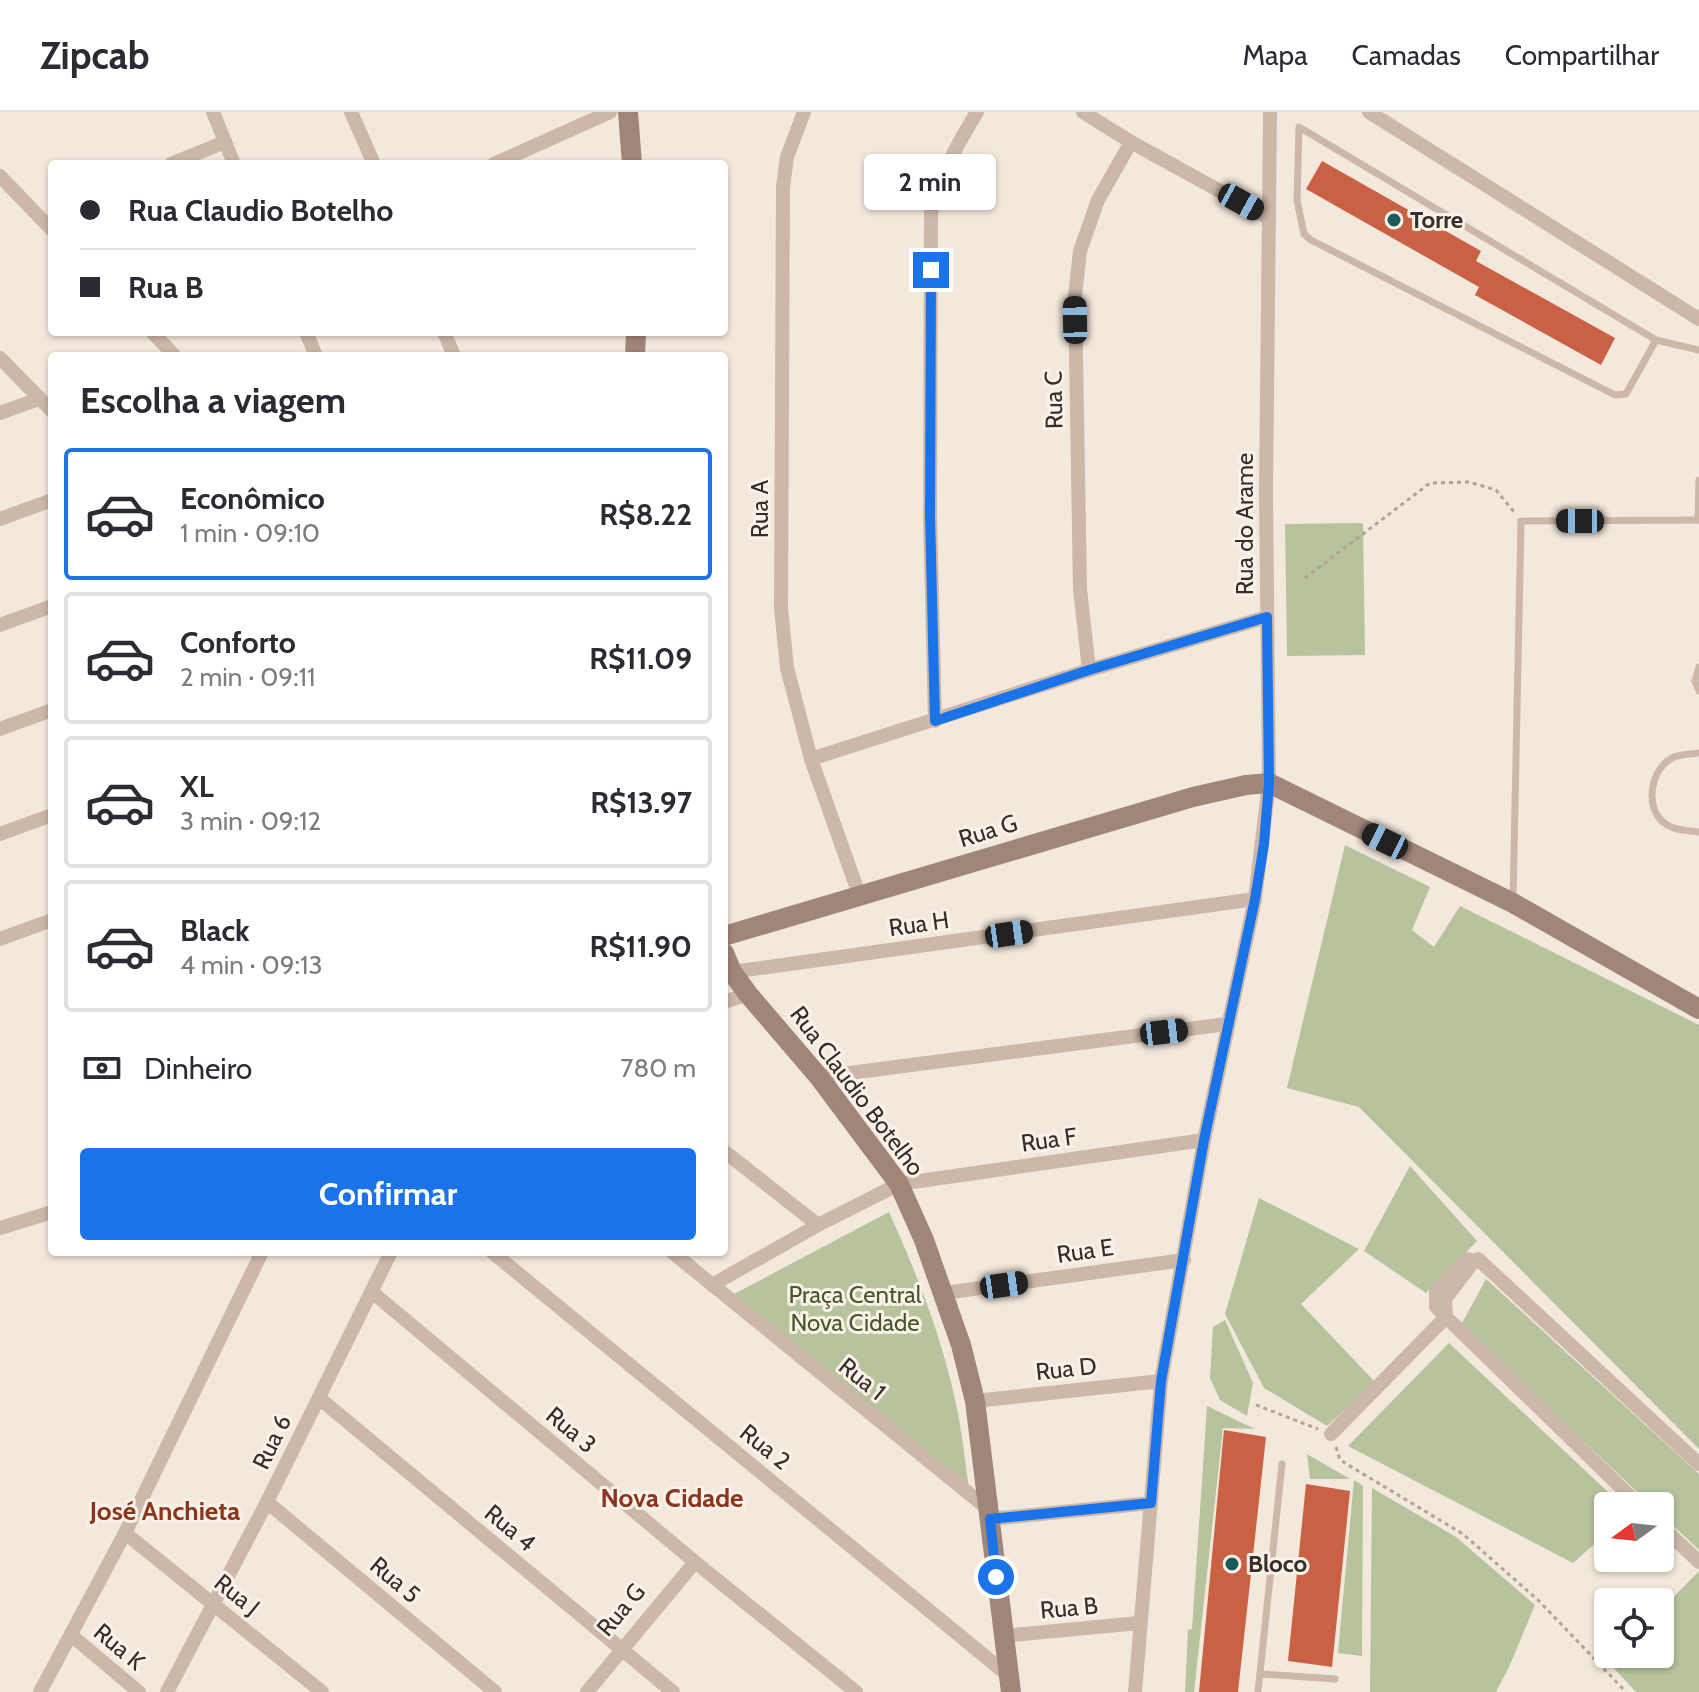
<!DOCTYPE html>
<html lang="pt">
<meta charset="utf-8">
<style>
:root{--surface:#fff;--page:#f7f7f7;--text:#2b2b33;--muted:#7c7c81;--line:#e1e1e2;--accent:#1a73e8}
body{margin:0;font-family:Cabin,sans-serif;background:var(--page);color:var(--text);height:100vh;display:flex;flex-direction:column;font-size:30px;white-space:nowrap}
*{box-sizing:border-box;margin:0}
p{font-size:26px;color:var(--muted)}
.icon{flex:none;width:44px;height:44px;fill:none;stroke:currentColor;stroke-width:2;stroke-linecap:round;stroke-linejoin:round}
.map{position:relative;flex:1;overflow:hidden}
.panel{position:absolute;left:48px;top:240px;width:680px;height:904px;display:flex;flex-direction:column;background:var(--surface);border-radius:8px;box-shadow:0 2px 6px #0004}
.panel>*{flex:none}
.top-card{position:absolute;left:48px;top:48px;width:680px;height:176px;border-radius:8px;box-shadow:0 2px 6px #0004;display:grid;align-content:center;height:176px;padding:0 32px;background:var(--surface)}
.needle{width:52px;rotate:255deg}
.buttons{position:absolute;left:1594px;top:1380px;display:grid;gap:16px}
.buttons a{display:grid;place-items:center;width:80px;height:80px;border-radius:8px;background:var(--surface);box-shadow:0 2px 6px #0004;font-size:40px}
.end{position:absolute;width:36px;height:36px;margin:-18px;border:10px solid #1a73e8;background:#fff;box-shadow:0 0 0 4px #fff}
.from{border-radius:50%}
.bubble{position:absolute;height:56px;border-radius:8px;background:var(--surface);box-shadow:0 2px 6px #0004;font-size:26px;font-weight:700;line-height:56px;text-align:center}
.car{position:absolute;width:24px;height:48px;margin:-24px -12px;border-radius:10px;box-shadow:0 0 6px 2px #0007;background:linear-gradient(#222 24%,#8ab4d8 0 40%,#222 0 76%,#8ab4d8 0 86%,#222 0)}
.top-card b{display:flex;align-items:center;gap:28px;height:76px;font-size:30px}
.top-card b+b{border-top:2px solid var(--line)}
.top-card i{width:20px;height:20px;background:var(--text)}
ul{padding:0;list-style:none}
li{display:flex;align-items:center;gap:24px;height:132px;margin:0 16px 12px;padding:0 16px;border:4px solid var(--line);border-radius:8px}
li div{flex:1}
li b{display:block;font-size:30px}
li em{font-style:normal;font-weight:700}
li.current{border-color:var(--accent)}
li>.icon{width:72px;height:72px;stroke-width:1.5}
h2{padding:0 32px;font-size:36px;line-height:96px}
.pay{display:flex;align-items:center;gap:20px;height:88px;padding:0 32px;font-size:30px}
.pay p{margin-inline-start:auto}
.primary-button{display:flex;gap:16px;margin-top:auto;padding:16px 32px}
.primary-button a{flex:1;height:92px;border-radius:8px;background:var(--accent);color:#fff;font-size:32px;font-weight:700;line-height:92px;text-align:center}
header{display:flex;align-items:center;gap:48px;box-sizing:border-box;height:112px;padding:0 40px;background:var(--surface);border-bottom:2px solid var(--line)}
header strong{font-size:38px}
nav{display:flex;gap:44px;margin-inline-start:auto;font-size:28px}
.map>svg:first-child{display:block}
.green{fill:#b7c39c}
.building{fill:#ca6144}
.lines{fill:none;stroke-linecap:round;stroke-linejoin:round}
.path{stroke:#b8a192;stroke-width:3;stroke-dasharray:4 4;stroke-linecap:butt}
.lane{stroke:#ccb7a8;stroke-width:7}
.street{stroke:#ccb7a8;stroke-width:14}
.secondary{stroke:#a08679;stroke-width:20}
.route{stroke:#1a73e8;stroke-width:10}
.poi-dot{fill:#1c595b;stroke:#faf2e9;stroke-width:3}
.labels{text-anchor:middle;stroke-width:6;stroke-linejoin:round;paint-order:stroke}
.poi-label{font-size:24px;font-weight:bold;fill:#382d28;stroke:#faf2e9;text-anchor:start}
.street-label{font-size:24px;fill:#382d28;stroke:#faf2e9}
.park-label{font-size:24px;fill:#48572b;stroke:#faf2e9}
.neighbourhood-label{font-size:26px;font-weight:bold;fill:#8a351e;stroke:#faf2e9}
</style>
<header>
<strong>Zipcab</strong>
<nav><a>Mapa</a><a>Camadas</a><a>Compartilhar</a></nav>
</header>
<div class="map">
<svg width="1699" height="1580" viewBox="0 0 1699 1580">
<rect width="100%" height="100%" fill="#f3e8dc"/>
<!-- green -->
<g class="green">
<polygon points="1363,411 1365,543 1287,544 1285,412"/>
<polygon points="1345,733 1430,775 1412,818 1434,835 1460,794 1699,913 1699,1337 1359,995 1287,976"/>
<polygon points="1410,1054 1477,1129 1426,1181 1364,1139"/>
<polygon points="1259,1086 1359,1137 1301,1192 1375,1270 1327,1314 1264,1276 1225,1202"/>
<path d="M889,1100c28,62 53,125 67,192 6,27 9,57 13,85l-235,-195z"/>
<polygon points="1486,1167 1699,1362 1699,1438 1660,1401 1660,1394 1652,1394 1461,1213"/>
<polygon points="1225,1208 1253,1271 1247,1304 1220,1288 1210,1266 1213,1215"/>
<polygon points="1449,1231 1623,1394 1608,1394 1608,1420 1573,1451 1348,1334"/>
<polygon points="1207,1294 1255,1317 1223,1316 1194,1580 1185,1580 1188,1518 1192,1517"/>
<polygon points="1307,1342 1350,1367 1310,1367"/>
<polygon points="1354,1368 1363,1374 1362,1544 1338,1541"/>
<polygon points="1372,1376 1456,1425 1535,1493 1509,1555 1496,1580 1370,1580"/>
<polygon points="1699,1459 1699,1580 1636,1580 1609,1551 1618,1542 1660,1542 1660,1499"/>
</g>
<!-- building -->
<g class="building">
<polygon points="1322,49 1481,139 1476,149 1615,226 1601,253 1475,183 1479,175 1306,77"/>
<polygon points="1224,1318 1266,1325 1238,1580 1199,1580"/>
<polygon points="1306,1372 1350,1379 1332,1555 1288,1549"/>
</g>
<g class="lines">
<!-- path -->
<g class="path">
<polyline points="1305,466 1430,371 1469,370 1496,378 1514,400"/>
<polyline points="1256,1293 1318,1317"/>
<polyline points="1336,1335 1340,1348 1463,1422 1539,1489 1626,1580"/>
</g>
<!-- lane -->
<g class="lane">
<polyline points="1656,228 1626,282 1615,283 1311,128 1304,122 1297,88 1299,15 1656,228 1699,238"/>
<polyline points="1698,408 1699,368"/>
<polyline points="1699,555 1695,569 1699,579"/>
<path d="M1699,641c-8,1 -18,1 -25,4 -23,10 -30,49 -11,65 10,9 24,8 36,10"/>
<polyline points="1513,789 1521,409 1699,408"/>
<polyline points="1261,1562 1335,1567"/>
<polyline points="1258,1580 1282,1352"/>
</g>
<!-- street -->
<g class="street">
<polyline points="213,0 234,52"/>
<polyline points="351,0 374,52"/>
<polyline points="804,0 787,45 783,75 781,496 787,556 811,647 860,785"/>
<polyline points="1083,0 1131,30 1269,106"/>
<polyline points="1369,0 1699,207"/>
<polyline points="171,52 225,30"/>
<polyline points="494,52 610,0"/>
<polyline points="0,64 52,118"/>
<polyline points="152,220 175,244"/>
<polyline points="306,220 316,244"/>
<polyline points="444,220 454,244"/>
<polyline points="0,246 52,299"/>
<polyline points="0,301 39,287"/>
<polyline points="0,407 52,388"/>
<polyline points="0,513 52,494"/>
<polyline points="1089,558 1080,477 1075,184 1080,139 1098,88 1131,30"/>
<path d="M935,609l-5,-205 1,-303c9,-38 26,-68 46,-101"/>
<polyline points="0,617 52,598"/>
<polyline points="811,647 1089,558 1267,505"/>
<polyline points="0,722 52,703"/>
<polyline points="0,827 52,808"/>
<polyline points="732,860 1255,787"/>
<polyline points="724,890 748,882"/>
<polyline points="819,965 1227,912"/>
<polyline points="724,1039 818,1113"/>
<polyline points="0,1116 52,1100"/>
<polyline points="492,1140 1009,1564"/>
<polyline points="672,1140 988,1397"/>
<polyline points="712,1173 818,1113 899,1072 1204,1028"/>
<polyline points="372,1180 695,1450 856,1580"/>
<polyline points="944,1181 1184,1148"/>
<polyline points="319,1286 673,1580"/>
<polyline points="975,1289 1161,1269"/>
<polyline points="1331,1322 1446,1205 1436,1195 1436,1179 1468,1147"/>
<polyline points="267,1390 495,1580"/>
<polyline points="1640,1394 1446,1205 1445,1187 1474,1149 1478,1147 1699,1352"/>
<polyline points="990,1407 1151,1391"/>
<polyline points="1660,1413 1699,1450"/>
<polyline points="125,1421 322,1580"/>
<polyline points="71,1523 139,1580"/>
<polyline points="1003,1524 1139,1511"/>
<polyline points="40,1580 125,1421 262,1140"/>
<polyline points="167,1580 267,1390 391,1140"/>
<polyline points="587,1580 695,1450"/>
<polyline points="1135,1580 1161,1269 1204,1028 1255,787 1269,671 1266,380 1270,0"/>
</g>
<!-- secondary -->
<g class="secondary">
<polyline points="628,0 632,52"/>
<polyline points="635,244 636,220"/>
<polyline points="724,824 1193,685 1246,673 1269,671 1513,791 1699,897"/>
<polyline points="724,841 732,860 748,882 819,965 899,1072 924,1128 961,1233 975,1289 1011,1580"/>
</g>
</g>
<g class="lines">
<!-- route -->
<polyline class="route" points="931,158 930,404 935,609 1089,558 1267,505 1269,671 1264,732 1255,787 1204,1028 1161,1269 1151,1391 990,1407 996,1465"/>
</g>
<!-- markers -->
<g class="poi-dot">
<circle cx="1394" cy="108" r="8"/>
<circle cx="1232" cy="1452" r="8"/>
</g>
<g class="labels">
<!-- poi labels -->
<g class="poi-label">
<text x="1410" y="116">Torre</text>
<text x="1248" y="1460">Bloco</text>
</g>
<!-- street labels -->
<g class="street-label">
<text transform="translate(1054 288) rotate(-91)" y="8">Rua C</text>
<text transform="translate(760 397) rotate(-90)" y="8">Rua A</text>
<text transform="translate(1245 412) rotate(-90)" y="8">Rua do Arame</text>
<text transform="translate(988 719) rotate(-17)" y="8">Rua G</text>
<text transform="translate(919 812) rotate(-8)" y="8">Rua H</text>
<text transform="translate(857 979) rotate(53)" y="8">Rua Claudio Botelho</text>
<text transform="translate(1049 1028) rotate(-8)" y="8">Rua F</text>
<text transform="translate(1085 1139) rotate(-8)" y="8">Rua E</text>
<text transform="translate(1066 1257) rotate(-6)" y="8">Rua D</text>
<text transform="translate(862 1267) rotate(39)" y="8">Rua 1</text>
<text transform="translate(571 1318) rotate(40)" y="8">Rua 3</text>
<text transform="translate(272 1330) rotate(-64)" y="8">Rua 6</text>
<text transform="translate(765 1335) rotate(39)" y="8">Rua 2</text>
<text transform="translate(510 1416) rotate(40)" y="8">Rua 4</text>
<text transform="translate(395 1468) rotate(40)" y="8">Rua 5</text>
<text transform="translate(237 1483) rotate(39)" y="8">Rua J</text>
<text transform="translate(1069 1496) rotate(-5)" y="8">Rua B</text>
<text transform="translate(621 1498) rotate(-50)" y="8">Rua G</text>
<text transform="translate(119 1535) rotate(40)" y="8">Rua K</text>
</g>
<!-- park labels -->
<g class="park-label">
<text x="855" y="1191">Praça Central<tspan x="855" dy="28">Nova Cidade</tspan></text>
</g>
<!-- neighbourhood labels -->
<g class="neighbourhood-label">
<text x="672" y="1395">Nova Cidade</text>
<text x="165" y="1408">José Anchieta</text>
</g>
</g>
</svg>
<div class="buttons">
<a><svg class="needle" viewBox="-14 -14 28 28"><path d="M0-13l5 13h-10z" fill="#e53935"/><path d="M0 13l5-13h-10z" fill="#7c7c81"/></svg></a>
<a><svg class="icon" aria-label="locate" viewBox="0 0 24 24"><circle cx="12" cy="12" r="6"/><path d="M12 2v4M12 18v4M2 12h4M18 12h4"/></svg></a>
</div>
<i class="end from" style="left:996px;top:1465px"></i>
<i class="end" style="left:931px;top:158px"></i>
<div class="bubble" style="left:864px;top:42px;width:132px">2 min</div>
<i class="car" style="left:1241px;top:90px;rotate:119deg"></i>
<i class="car" style="left:1075px;top:208px;rotate:359deg"></i>
<i class="car" style="left:1580px;top:409px;rotate:270deg"></i>
<i class="car" style="left:1385px;top:729px;rotate:296deg"></i>
<i class="car" style="left:1009px;top:822px;rotate:82deg"></i>
<i class="car" style="left:1164px;top:920px;rotate:83deg"></i>
<i class="car" style="left:1004px;top:1173px;rotate:82deg"></i>
<div class="top-card">
<b><i class="from"></i>Rua Claudio Botelho</b>
<b><i></i>Rua B</b>
</div>
<section class="panel">
<h2>Escolha a viagem</h2>
<ul>
<li class="current"><svg class="icon" aria-label="car" viewBox="0 0 24 24"><path d="M5 17H2v-5l4-1 3-4h7l3 4 3 1v5h-3M9 17h6M6 11h13"/><circle cx="7" cy="17" r="2"/><circle cx="17" cy="17" r="2"/></svg><div><b>Econômico</b><p>1 min · 09:10</p></div><em>R$8.22</em></li>
<li><svg class="icon" aria-label="car" viewBox="0 0 24 24"><path d="M5 17H2v-5l4-1 3-4h7l3 4 3 1v5h-3M9 17h6M6 11h13"/><circle cx="7" cy="17" r="2"/><circle cx="17" cy="17" r="2"/></svg><div><b>Conforto</b><p>2 min · 09:11</p></div><em>R$11.09</em></li>
<li><svg class="icon" aria-label="car" viewBox="0 0 24 24"><path d="M5 17H2v-5l4-1 3-4h7l3 4 3 1v5h-3M9 17h6M6 11h13"/><circle cx="7" cy="17" r="2"/><circle cx="17" cy="17" r="2"/></svg><div><b>XL</b><p>3 min · 09:12</p></div><em>R$13.97</em></li>
<li><svg class="icon" aria-label="car" viewBox="0 0 24 24"><path d="M5 17H2v-5l4-1 3-4h7l3 4 3 1v5h-3M9 17h6M6 11h13"/><circle cx="7" cy="17" r="2"/><circle cx="17" cy="17" r="2"/></svg><div><b>Black</b><p>4 min · 09:13</p></div><em>R$11.90</em></li>
</ul>
<div class="pay"><svg class="icon" aria-label="cash" viewBox="0 0 24 24"><path d="M3 7h18v10H3z"/><circle cx="12" cy="12" r="2"/></svg>Dinheiro<p>780 m</p></div>
<div class="primary-button"><a>Confirmar</a></div>
</section>
</div>
